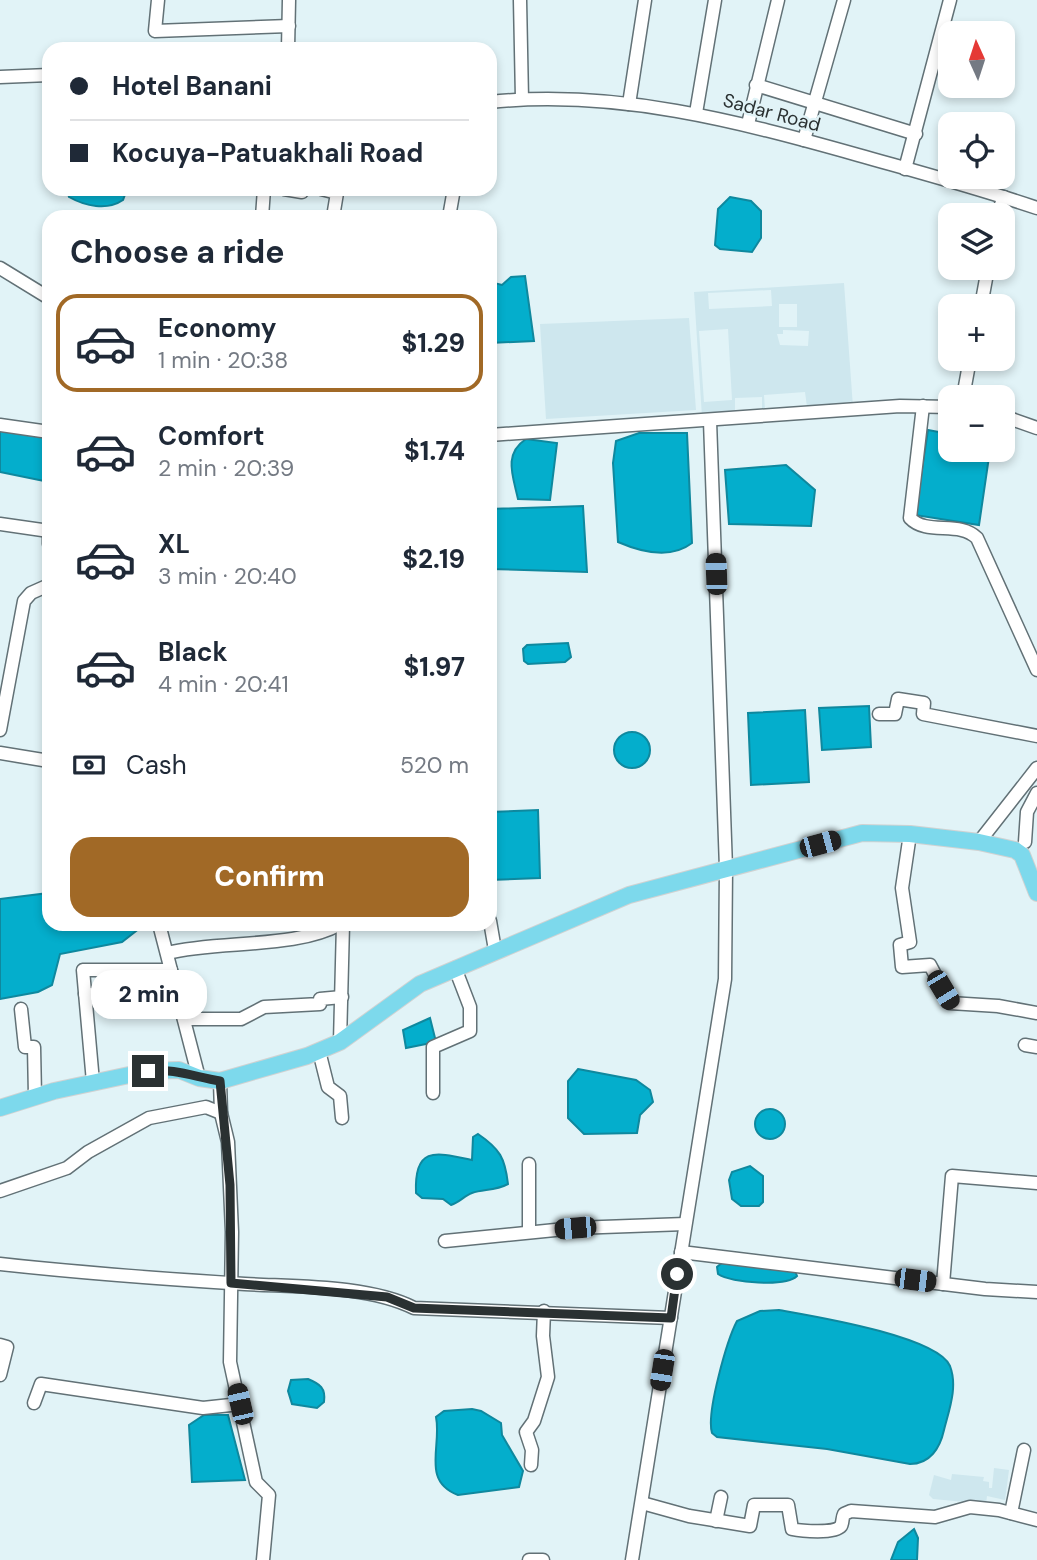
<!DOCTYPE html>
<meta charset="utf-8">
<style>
:root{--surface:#fff;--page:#f2f2f3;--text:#1f2937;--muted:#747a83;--line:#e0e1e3;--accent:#a16926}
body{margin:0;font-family:"DM Sans",sans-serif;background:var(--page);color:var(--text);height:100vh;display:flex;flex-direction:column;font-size:26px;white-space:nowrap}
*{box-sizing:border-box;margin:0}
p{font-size:23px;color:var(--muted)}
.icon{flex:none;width:38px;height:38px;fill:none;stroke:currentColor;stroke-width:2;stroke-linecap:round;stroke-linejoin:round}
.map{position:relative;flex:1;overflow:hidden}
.panel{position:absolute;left:42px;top:210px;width:455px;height:721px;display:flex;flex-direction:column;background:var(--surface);border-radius:21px;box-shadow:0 4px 10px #0003}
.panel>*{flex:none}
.guide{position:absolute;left:42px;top:42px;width:455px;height:154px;border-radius:21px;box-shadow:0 4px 10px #0003;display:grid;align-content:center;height:154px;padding:0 28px;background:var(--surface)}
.needle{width:46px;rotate:357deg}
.tools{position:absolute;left:938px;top:21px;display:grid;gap:14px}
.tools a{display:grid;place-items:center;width:77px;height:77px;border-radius:14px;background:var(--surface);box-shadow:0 4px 10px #0003;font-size:35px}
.end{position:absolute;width:32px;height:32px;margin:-16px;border:9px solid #2a3132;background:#fff;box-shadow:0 0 0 4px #fff}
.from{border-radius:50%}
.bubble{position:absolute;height:49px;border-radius:21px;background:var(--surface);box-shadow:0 4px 10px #0003;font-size:23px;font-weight:800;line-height:49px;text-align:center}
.car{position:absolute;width:21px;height:42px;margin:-21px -10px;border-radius:9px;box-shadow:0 0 5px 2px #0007;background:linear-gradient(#222 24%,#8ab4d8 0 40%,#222 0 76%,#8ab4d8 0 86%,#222 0)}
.guide b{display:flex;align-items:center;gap:24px;height:66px;font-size:26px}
.guide b+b{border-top:2px solid var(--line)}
.guide i{width:18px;height:18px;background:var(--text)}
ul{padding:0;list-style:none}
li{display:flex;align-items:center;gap:21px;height:98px;margin:0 14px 10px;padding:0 14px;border:4px solid transparent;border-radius:21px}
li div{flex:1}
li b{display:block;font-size:26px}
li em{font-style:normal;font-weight:800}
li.selected{border-color:var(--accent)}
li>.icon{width:63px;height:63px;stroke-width:1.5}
h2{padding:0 28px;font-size:32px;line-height:84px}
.pay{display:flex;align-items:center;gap:18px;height:77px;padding:0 28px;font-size:26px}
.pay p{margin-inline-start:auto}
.button{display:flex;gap:14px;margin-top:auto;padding:14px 28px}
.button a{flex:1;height:80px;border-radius:21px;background:var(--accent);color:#fff;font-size:28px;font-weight:800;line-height:80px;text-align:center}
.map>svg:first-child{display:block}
.built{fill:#cee7ee;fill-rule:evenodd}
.water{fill:#04aecc;stroke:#0f889e;stroke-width:2}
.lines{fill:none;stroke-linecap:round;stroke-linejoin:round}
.minor-casing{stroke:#627176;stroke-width:15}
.major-casing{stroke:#d0d2d2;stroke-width:18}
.minor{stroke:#fff;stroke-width:12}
.major{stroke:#7dd9ec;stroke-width:16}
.route{stroke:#2a3132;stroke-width:9}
.labels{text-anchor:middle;stroke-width:5;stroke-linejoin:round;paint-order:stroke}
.street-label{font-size:19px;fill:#2a3132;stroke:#e1f3f7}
</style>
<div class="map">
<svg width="1037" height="1560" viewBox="0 0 1037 1560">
<rect width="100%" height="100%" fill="#e1f3f7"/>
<!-- built -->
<g class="built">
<path d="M844,283l9,124 -151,10 -8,-125zM771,290l1,16 -63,3 -1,-16zM779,304h18v23h-18zM728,329l4,71 -28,2 -5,-71zM783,330l26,1 -1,15 -28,-1 -3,-11h6zM805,392l2,15 -42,3 -1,-15zM762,397v13l-27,1v-13z"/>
<polygon points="689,318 696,410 546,419 540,324"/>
<polygon points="994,1468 1009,1470 1005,1500 987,1496 986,1504 933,1499 929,1495 934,1475 951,1480 952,1474 984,1477 983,1481 989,1482 989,1488 992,1488"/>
</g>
<!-- water -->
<g class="water">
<path d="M67,189h60l-4,11c-16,11 -38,6 -54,-3z"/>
<polygon points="730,197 751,201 761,211 761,238 752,252 720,249 715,245 718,209"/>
<polygon points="525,276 534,341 490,343 490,282 502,285 511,277"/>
<polygon points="0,428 49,436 49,482 0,472"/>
<polygon points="928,430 950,434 950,450 990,450 979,525 915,515"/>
<path d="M639,433h48l5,110c-22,17 -51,9 -74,-1l-5,-79 3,-22z"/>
<path d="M526,439l31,4 -7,57 -32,-1c-5,-23 -15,-45 8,-60z"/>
<polygon points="786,465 815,490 811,526 729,524 725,470"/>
<polygon points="583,506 587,572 490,569 490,509"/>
<polygon points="568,643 571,657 565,662 528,664 524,661 523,649 527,645"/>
<polygon points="869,706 871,747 822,750 819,708"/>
<polygon points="805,710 809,782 751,785 748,713"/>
<circle cx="632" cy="750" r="18"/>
<polygon points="538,810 540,878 490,880 490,812"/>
<polygon points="49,893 49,924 145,924 122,942 60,954 52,985 38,992 0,999 0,899"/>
<polygon points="430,1018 436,1042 406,1048 403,1030"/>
<polygon points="578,1069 636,1080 650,1090 653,1102 640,1115 637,1133 584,1134 568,1118 568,1081"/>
<circle cx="770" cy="1124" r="15"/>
<path d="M478,1134c22,15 27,24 30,50 -13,7 -24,5 -36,9 -8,3 -12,9 -21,12l-8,-6 -21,-1 -6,-5c-2,-47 19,-41 56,-33l1,-23z"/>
<polygon points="750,1166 763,1176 763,1202 759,1206 741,1206 732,1199 729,1180 732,1172"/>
<path d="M723,1262l72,9 2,5c-11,11 -66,7 -79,-2l-1,-7z"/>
<path d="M779,1310c33,6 158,26 171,56 8,21 -1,44 -6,64 -4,18 -14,34 -34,34l-83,-15 -110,-12 -5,-4c-6,-20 15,-93 25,-112l23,-10z"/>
<path d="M308,1379c12,5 18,9 16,23l-7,6 -25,-4 -4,-13 3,-11z"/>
<path d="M472,1409l9,2 20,12 1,12 21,36 -4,16 -61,8c-37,-14 -16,-49 -22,-78l8,-6z"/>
<polygon points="204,1415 228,1415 245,1480 192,1482 189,1425"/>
<polygon points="914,1529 918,1538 917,1560 891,1560 898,1542"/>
</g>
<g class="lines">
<!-- minor casing -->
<g class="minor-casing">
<g id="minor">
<polyline points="158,0 155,31 289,26"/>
<polyline points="520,0 522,99"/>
<polyline points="288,49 289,0"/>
<polyline points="0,77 49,75"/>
<polyline points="756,85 916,134"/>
<path d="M490,102c126,-13 247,19 368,53 60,17 120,33 179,53"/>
<polyline points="629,104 645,0"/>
<polyline points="696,113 715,0"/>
<polyline points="748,124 778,0"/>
<polyline points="804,140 844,0"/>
<polyline points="905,169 950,0"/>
<polyline points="284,189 302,192 302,189"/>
<polyline points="321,189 337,193 333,217"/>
<polyline points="997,215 1004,197"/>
<polyline points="262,217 264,189"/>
<polyline points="449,217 454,189"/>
<polyline points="0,268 49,298"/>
<polyline points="981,306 988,268"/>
<polyline points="963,397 970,359"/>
<path d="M923,406l-13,112c17,18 49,2 67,20l60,132"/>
<polyline points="1003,416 1037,428"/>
<polyline points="0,425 49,432"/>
<polyline points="490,435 900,406 950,407"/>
<polyline points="0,524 49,531"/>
<polyline points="49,537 49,544"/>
<polyline points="879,714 895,714 898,699 924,703 923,714 1037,736"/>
<polyline points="0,730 24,601 31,593 49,585"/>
<polyline points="0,753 49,761"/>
<polyline points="910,834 902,888 910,942 900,945 902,967 930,965 950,1003 998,1006 1037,1013"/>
<polyline points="979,842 1037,768"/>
<polyline points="1025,842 1027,812 1037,793"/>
<polyline points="490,921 495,950"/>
<polyline points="159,924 199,1078"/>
<path d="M167,953c52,-13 129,-4 173,-29"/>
<polyline points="85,994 178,997"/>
<polyline points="21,1009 25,1047 34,1047 35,1096"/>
<polyline points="184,1019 241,1019 264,1007 320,1004 320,999 342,997"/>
<polyline points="340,1042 343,924"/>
<polyline points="1025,1045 1037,1047"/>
<polyline points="319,1051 328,1087 340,1096 342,1118"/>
<polyline points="220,1081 221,1113 228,1142 232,1232 230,1362 256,1482 269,1495 263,1560"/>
<polyline points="93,1082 83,970 171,970"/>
<polyline points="433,1093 433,1047 470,1031 470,1007 455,968"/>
<polyline points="529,1164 529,1232"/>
<polyline points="0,1191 67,1168 88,1152 149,1118 206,1107 221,1113"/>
<polyline points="445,1241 575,1228 685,1224"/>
<polyline points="681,1252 985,1289 1037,1292"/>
<path d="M0,1264c82,9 163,15 245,20 52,3 123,1 169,24l257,10"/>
<polyline points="943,1284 952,1176 1037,1183"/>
<polyline points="0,1345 7,1347 0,1375"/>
<polyline points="34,1403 41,1384 203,1408 240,1404"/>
<polyline points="531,1465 532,1450 526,1432 534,1421 548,1377 543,1336 544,1311"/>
<path d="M642,1503l47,13 61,10 4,-21h34l4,24c9,2 43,5 49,-3 2,-4 1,-8 3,-12l7,-3 84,6 35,-10 29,3 38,10"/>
<polyline points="1011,1513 1024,1450"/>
<polyline points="716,1521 721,1497"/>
<polyline points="529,1560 543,1560"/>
<polyline points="632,1560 725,979 726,868 710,421"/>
</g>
</g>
<!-- major casing -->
<g class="major-casing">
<polyline id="major" points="0,1108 54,1091 148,1071 179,1070 199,1078 220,1081 307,1056 340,1042 420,984 629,895 862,833 910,834 979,842 1015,850 1022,855 1037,893"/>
</g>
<!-- minor -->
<use href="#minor" class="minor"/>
<!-- major -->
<use href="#major" class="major"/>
</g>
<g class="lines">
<!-- route -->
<path class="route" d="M148,1071c26,-3 47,6 72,10l10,104 1,98 156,14 27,11 257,10 6,-44"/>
</g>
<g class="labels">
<!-- street labels -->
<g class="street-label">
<text transform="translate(772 112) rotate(15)" y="7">Sadar Road</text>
</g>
</g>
</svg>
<div class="tools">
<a><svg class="needle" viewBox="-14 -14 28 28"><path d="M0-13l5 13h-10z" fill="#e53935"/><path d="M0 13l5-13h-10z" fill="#747a83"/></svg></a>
<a><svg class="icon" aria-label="locate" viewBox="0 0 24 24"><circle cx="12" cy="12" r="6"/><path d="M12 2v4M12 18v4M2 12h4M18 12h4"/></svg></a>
<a><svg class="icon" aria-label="layers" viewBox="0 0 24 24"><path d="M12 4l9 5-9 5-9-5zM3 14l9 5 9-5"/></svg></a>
<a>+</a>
<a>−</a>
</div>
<i class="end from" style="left:677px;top:1274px"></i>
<i class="end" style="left:148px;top:1071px"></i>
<div class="bubble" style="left:91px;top:970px;width:116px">2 min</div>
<i class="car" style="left:716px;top:574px;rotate:358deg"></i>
<i class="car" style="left:820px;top:844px;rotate:75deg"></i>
<i class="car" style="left:943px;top:990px;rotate:149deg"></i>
<i class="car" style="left:575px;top:1228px;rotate:265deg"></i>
<i class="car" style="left:915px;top:1280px;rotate:97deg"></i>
<i class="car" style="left:662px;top:1370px;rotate:189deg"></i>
<i class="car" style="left:240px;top:1404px;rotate:347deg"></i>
<div class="guide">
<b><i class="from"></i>Hotel Banani</b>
<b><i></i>Kocuya-Patuakhali Road</b>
</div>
<section class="panel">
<h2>Choose a ride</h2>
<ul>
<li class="selected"><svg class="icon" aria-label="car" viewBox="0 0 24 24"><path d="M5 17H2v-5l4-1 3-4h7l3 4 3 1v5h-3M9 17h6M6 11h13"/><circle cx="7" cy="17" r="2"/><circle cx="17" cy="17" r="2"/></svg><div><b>Economy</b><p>1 min · 20:38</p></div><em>$1.29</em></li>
<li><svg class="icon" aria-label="car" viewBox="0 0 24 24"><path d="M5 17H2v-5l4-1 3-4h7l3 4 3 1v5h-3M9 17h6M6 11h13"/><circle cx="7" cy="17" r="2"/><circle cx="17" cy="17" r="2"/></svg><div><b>Comfort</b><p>2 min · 20:39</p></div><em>$1.74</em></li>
<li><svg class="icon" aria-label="car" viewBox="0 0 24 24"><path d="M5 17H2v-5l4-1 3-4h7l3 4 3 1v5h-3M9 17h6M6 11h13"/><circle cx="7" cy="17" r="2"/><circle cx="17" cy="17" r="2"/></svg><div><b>XL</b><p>3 min · 20:40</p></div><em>$2.19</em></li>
<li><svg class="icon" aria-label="car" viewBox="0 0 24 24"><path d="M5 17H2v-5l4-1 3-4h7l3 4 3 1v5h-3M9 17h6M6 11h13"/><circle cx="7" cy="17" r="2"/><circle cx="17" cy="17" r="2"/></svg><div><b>Black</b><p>4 min · 20:41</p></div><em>$1.97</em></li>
</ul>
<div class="pay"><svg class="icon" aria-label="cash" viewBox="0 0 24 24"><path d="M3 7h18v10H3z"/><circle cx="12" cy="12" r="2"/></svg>Cash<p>520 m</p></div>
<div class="button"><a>Confirm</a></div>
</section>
</div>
